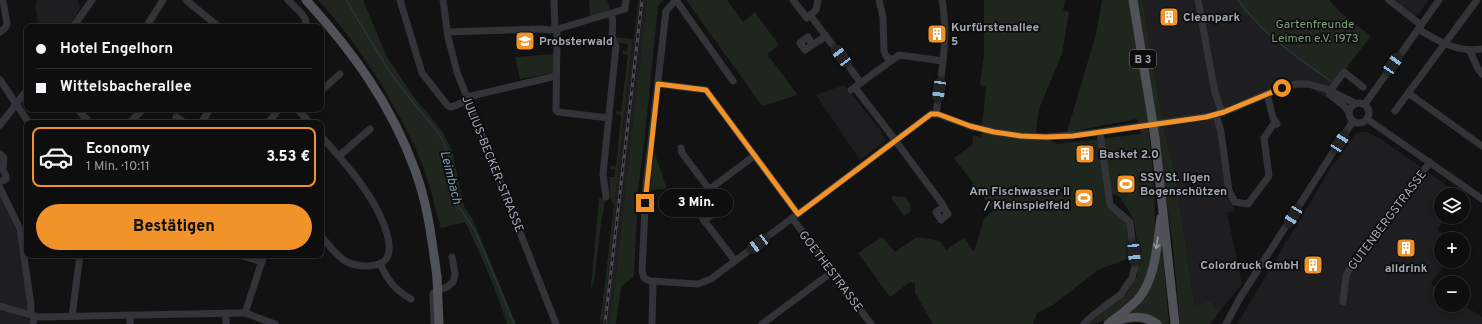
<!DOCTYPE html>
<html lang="de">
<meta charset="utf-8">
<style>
:root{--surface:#0e0e0e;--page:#171717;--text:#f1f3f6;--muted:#9b9c9e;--line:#2e2e2e;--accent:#f2932a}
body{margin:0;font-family:Overpass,sans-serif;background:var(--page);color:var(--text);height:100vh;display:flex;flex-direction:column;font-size:15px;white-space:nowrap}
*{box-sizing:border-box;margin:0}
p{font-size:13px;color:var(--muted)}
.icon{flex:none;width:22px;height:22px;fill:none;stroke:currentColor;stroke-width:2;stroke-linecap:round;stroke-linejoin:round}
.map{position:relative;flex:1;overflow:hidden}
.sheet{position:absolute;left:24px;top:120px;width:300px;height:138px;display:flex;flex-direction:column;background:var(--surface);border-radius:8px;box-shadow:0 2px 6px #0003,0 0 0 1px var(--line)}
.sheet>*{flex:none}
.banner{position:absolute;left:24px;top:24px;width:300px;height:88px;border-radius:8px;box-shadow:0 2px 6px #0003,0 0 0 1px var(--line);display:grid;align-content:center;height:88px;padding:0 12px;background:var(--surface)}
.buttons{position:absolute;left:1434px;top:188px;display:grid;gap:8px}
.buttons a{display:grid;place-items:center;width:36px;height:36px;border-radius:50%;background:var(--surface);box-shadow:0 2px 6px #0003,0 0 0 1px var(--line);font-size:20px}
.end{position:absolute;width:18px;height:18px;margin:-9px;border:5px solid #f2932a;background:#111;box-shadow:0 0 0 2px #111}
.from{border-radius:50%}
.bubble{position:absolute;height:28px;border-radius:14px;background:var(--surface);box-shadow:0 2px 6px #0003,0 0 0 1px var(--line);font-size:13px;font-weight:800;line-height:28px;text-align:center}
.car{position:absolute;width:12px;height:24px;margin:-12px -6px;border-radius:5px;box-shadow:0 0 3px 1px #0007;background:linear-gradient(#222 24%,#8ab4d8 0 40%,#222 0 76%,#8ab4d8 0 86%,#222 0)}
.banner b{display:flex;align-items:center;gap:14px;height:38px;font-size:15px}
.banner b+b{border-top:1px solid var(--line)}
.banner i{width:10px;height:10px;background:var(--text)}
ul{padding:7px 0 0;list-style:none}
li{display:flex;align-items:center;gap:12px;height:60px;margin:0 8px 6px;padding:0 4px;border:2px solid transparent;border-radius:8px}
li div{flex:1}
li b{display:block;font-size:15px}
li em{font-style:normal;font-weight:800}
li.selected{border-color:var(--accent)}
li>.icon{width:36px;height:36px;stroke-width:1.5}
.cta{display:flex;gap:8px;margin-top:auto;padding:8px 12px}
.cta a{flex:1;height:46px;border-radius:24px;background:var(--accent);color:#111;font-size:16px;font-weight:800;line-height:46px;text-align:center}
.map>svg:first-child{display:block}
.built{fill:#1e1e20}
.green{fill:#1e261e}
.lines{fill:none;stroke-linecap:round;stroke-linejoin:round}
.stream{stroke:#2a3439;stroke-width:1.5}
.minor{stroke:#333438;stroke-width:7}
.major{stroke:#4f5257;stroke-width:9}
.rail-casing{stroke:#4a4c51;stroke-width:3}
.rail{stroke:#0d0d0e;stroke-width:1.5;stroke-dasharray:4.5;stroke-linecap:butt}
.major-bridge{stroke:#4f5257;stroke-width:9}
.oneway{stroke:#9298a1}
.route{stroke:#f2932a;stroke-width:5}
.labels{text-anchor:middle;stroke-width:3.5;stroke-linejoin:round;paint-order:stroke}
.shield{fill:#0d0d0e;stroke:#767b82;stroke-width:1}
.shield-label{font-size:11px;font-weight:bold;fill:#a3aab4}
.poi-label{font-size:12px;font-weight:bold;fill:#a3aab4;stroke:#0d0d0e;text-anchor:start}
.park-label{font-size:12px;fill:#7c9f79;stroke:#0d0d0e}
.street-label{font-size:12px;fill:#a3aab4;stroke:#0d0d0e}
.water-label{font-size:13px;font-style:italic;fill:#799eb0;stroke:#0d0d0e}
</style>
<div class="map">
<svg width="1482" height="324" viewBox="0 0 1482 324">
<rect width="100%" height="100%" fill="#121213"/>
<!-- built -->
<g class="built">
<polygon points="38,0 78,0 80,9 68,27 39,27 35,5"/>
<polygon points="638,0 647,0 610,324 603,324 604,322 601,321 601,324 600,323 601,312 603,300"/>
<polygon points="1143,0 1237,0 1256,23 1293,53 1334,84 1326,97 1307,86 1282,91 1221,116 1235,211 1227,213 1242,284 1219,312 1211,301 1194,305 1176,177 1162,120"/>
<polygon points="1395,0 1428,0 1420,13 1415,16"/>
<polygon points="844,85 882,132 881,134 886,140 860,160 816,95"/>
<polygon points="1361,132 1367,132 1381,139 1459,194 1441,195 1441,217 1445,217 1437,230 1450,239 1441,239 1441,261 1447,261 1431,284 1441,291 1441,305 1463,305 1482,317 1482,324 1237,324 1332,166 1356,133"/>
<polygon points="0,195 15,227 20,244 29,310 29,324 0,324"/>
</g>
<!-- green -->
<g class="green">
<path d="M318,0h45l24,57 26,39 29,35 10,19 12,56 9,14 43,104h-9c-11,-35 -26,-69 -42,-102l-24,6c-5,-15 -8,-31 -13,-47 -5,-17 -13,-34 -21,-50 -24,-48 -53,-92 -89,-131z"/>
<polygon points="589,0 607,0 610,10 590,16"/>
<polygon points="647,0 663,0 658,6 645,135 638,190 634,276 621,287 616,324 610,324"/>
<polygon points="686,0 727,0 743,22 755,12 779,45 767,54 798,95 762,106"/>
<path d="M984,0h81l-2,10 6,2 -7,42 -23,55 -3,23 21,12 84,-10 -4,-15 -70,13 29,-98 6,-34h27c9,54 18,107 23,162 3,37 6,75 -4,111 -5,16 -17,28 -30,37 -11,8 -15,14 -29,14l38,-31 10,-17 2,-19 -5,-37 -14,-23 -8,-3 1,8 15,23 2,33 -32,12 -45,35 -16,8 -4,11h-100l-18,-31v-9l-5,-2 -20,15 -32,-44 24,-16 13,15 22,-15 23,4 6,9 18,-12 10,14 10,-33 9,-9 -39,-52 18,-13 1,-10 8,2 5,-50 -6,-2 4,-31z"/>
<polygon points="1137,0 1143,0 1162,120 1176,177 1194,305 1211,301 1219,312 1210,324 1180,324 1173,246"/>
<polygon points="1237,0 1329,0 1341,13 1371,36 1334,84 1293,53 1256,23"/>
<path d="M614,37l19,2 -18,159 2,1 -4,22 1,2 -11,96h-3l1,-5h2l-1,-2 12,-107c-8,-11 -2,-16 -5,-28h5l1,-7 -5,-1v-3h6l5,-51 -5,-1v-3l5,1 7,-57 -5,-1v-3h4l1,-7 -9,-1z"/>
<polygon points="554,54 553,73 520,79 515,57"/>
<polygon points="654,153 656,157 667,189 650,190"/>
<polygon points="894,196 902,197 905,196 910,204 910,212 904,216 891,198"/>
<polygon points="599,198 605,198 603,215 602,215 594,282 591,288"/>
<polygon points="1161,234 1169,324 1160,324 1125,314 1142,299"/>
</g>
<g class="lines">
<!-- stream -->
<g class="stream">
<polyline points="346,0 389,71 415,105 435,128 443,141 449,157 456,203 476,232 514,324"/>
<path d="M1238,0c24,34 61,59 94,82"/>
</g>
<!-- minor -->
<g class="minor">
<polyline points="186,0 219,27"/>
<path d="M288,0c6,7 21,17 18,27"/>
<polyline points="400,0 422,73 448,106 452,107 468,100"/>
<polyline points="443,0 448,37 457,72 556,324"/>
<polyline points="554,0 555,26 557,34 556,110 558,112 609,118"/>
<polyline points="676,0 666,11 646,187 642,271 644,278 650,281 698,284 711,279 931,114 937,114 970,126 994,132 1021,136 1046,137 1092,133 1210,116 1232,109 1285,86 1296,84 1308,84 1326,89 1355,103"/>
<polyline points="676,0 733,81"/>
<polyline points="793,0 807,18 816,10 818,0"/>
<polyline points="879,0 883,17 884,51 886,56 892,60"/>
<polyline points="1198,0 1215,93 1222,113"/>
<polyline points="1389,0 1421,25"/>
<polyline points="810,15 861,83"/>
<polyline points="73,27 92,0"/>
<polyline points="146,27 163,0"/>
<path d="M1418,29c20,12 40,24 64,20"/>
<polyline points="0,32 5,28 7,24 3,0"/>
<polyline points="447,32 541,29 550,30 561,28 625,9 626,0"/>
<polyline points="812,44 808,37 800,43 805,50 826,36"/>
<polyline points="1470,51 1477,67 1482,74"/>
<polyline points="0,80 29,123"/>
<polyline points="658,84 706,90 798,214"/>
<polyline points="855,88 883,124 941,202 948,214 941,220 936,212 943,207"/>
<polyline points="851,90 899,55 943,61"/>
<polyline points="321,91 340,74"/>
<polyline points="1330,91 1344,72 1363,87"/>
<polyline points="1408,93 1482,146"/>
<polyline points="1267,94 1273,118 1277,124"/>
<polyline points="1330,95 1343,105 1349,112"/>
<polyline points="467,97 556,76"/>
<circle cx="1359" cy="113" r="10"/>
<polyline points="1365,104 1439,0"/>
<polyline points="77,109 90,123"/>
<polyline points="297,109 310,123"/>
<polyline points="1395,111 1477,0"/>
<path d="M936,114c5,-38 13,-76 6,-114"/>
<polyline points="1216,115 1221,132 1229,191 1235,202 1248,204 1269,176 1264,138 1275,122"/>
<polyline points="176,117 185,123"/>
<polyline points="1367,119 1482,199"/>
<polyline points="129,123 144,109"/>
<polyline points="201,123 210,109"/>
<polyline points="268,123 279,109"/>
<polyline points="0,125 27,90"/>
<path d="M321,136c25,28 58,64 67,102 4,18 -1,27 -20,28 -7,0 -15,-1 -21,-4 -10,-5 -19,-18 -26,-26"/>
<polyline points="681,148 682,153 709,189"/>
<polyline points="0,154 4,158 3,170 6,176 6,179 0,182"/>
<polyline points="339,156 370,129"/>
<polyline points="0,188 20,229 31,305 31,315"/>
<path d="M606,197l-3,-23 13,-128c-8,-11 0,-20 -5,-32"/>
<polyline points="792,218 871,324"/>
<polyline points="704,221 730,201"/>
<polyline points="239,255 262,262"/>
<polyline points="735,261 694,207 695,200 754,156"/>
<path d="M380,264c9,18 14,25 31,35"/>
<polyline points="1343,302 1346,276 1349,270 1430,162"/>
<polyline points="0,306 38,317 240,313 245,313 275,324"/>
<polyline points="226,313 226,324"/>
<polyline points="245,313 264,255"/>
<polyline points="130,315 130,324"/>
<polyline points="72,316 80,255"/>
<polyline points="33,324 34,316"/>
<polyline points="434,324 433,295 434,292 447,287 453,282 455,274 452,257"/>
<polyline points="652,324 653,282"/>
<polyline points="762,324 832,272"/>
<polyline points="1084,324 1091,317 1121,294 1132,278 1135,266 1130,222 1110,205 1100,132"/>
<polyline points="1226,324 1240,298 1353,121"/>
</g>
<!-- major -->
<g class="major">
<path d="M306,0c47,52 85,104 109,170 13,35 17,71 22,107"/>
<polyline points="1133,0 1152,118"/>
<polyline points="1155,138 1175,324"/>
<path d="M1113,322c15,-5 30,-8 44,2"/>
<path d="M1108,324c10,-8 22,-16 31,-26 17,-21 18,-55 22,-80"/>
</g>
<!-- rail casing -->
<g class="rail-casing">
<polyline id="rail" points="605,324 642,0"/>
</g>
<!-- rail -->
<use href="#rail" class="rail"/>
<!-- major-bridge -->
<g class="major-bridge">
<polyline points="1152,118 1155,138"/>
<polyline points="437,277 439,324"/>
</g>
</g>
<!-- one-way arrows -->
<defs><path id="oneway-shaft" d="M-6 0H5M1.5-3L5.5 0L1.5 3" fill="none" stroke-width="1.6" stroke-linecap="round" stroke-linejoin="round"/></defs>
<use class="oneway" href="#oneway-shaft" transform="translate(1157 243) rotate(99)"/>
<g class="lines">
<!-- route -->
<polyline class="route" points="645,203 658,84 706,90 798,214 931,114 938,114 970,126 994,132 1021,136 1046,137 1073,136 1206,117 1224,112 1282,88"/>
</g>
<!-- icons -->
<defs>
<g id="building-square" transform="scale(1)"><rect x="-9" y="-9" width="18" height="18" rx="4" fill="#f2932a" stroke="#0d0d0e"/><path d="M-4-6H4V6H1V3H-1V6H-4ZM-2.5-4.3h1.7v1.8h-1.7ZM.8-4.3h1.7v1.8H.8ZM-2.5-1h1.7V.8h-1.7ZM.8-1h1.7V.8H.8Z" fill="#fff"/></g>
<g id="school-square" transform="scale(1)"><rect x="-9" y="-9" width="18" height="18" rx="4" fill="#f2932a" stroke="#0d0d0e"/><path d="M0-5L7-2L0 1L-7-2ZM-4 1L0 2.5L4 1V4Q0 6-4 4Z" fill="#fff"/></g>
<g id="stadium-square" transform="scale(1)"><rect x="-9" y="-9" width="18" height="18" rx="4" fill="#f2932a" stroke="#0d0d0e"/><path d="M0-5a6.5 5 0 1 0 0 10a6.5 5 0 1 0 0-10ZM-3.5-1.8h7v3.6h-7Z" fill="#fff"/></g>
</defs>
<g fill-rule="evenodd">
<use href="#building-square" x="1169" y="17"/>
<use href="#building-square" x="937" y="34"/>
<use href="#school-square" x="525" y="41"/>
<use href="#building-square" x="1085" y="154"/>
<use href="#stadium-square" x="1126" y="184"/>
<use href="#stadium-square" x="1084" y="198"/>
<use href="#building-square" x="1406" y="248"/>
<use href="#building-square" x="1313" y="265"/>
</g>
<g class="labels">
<!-- shield labels -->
<rect class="shield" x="1130" y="50" width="26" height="18" rx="3"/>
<g class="shield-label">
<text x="1143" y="63">B 3</text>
</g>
<!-- poi labels -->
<g class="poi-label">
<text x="1183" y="21">Cleanpark</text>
<text x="951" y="31">Kurfürstenallee<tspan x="951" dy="14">5</tspan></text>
<text x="539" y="45">Probsterwald</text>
<text x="1099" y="158">Basket 2.0</text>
<text x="1140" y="181">SSV St. Ilgen<tspan x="1140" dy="14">Bogenschützen</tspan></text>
<text x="1070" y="195" text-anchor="end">Am Fischwasser II<tspan x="1070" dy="14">/ Kleinspielfeld</tspan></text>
<text x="1299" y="269" text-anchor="end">Colordruck GmbH</text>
<text x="1406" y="272" text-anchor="middle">alldrink</text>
</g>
<!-- park labels -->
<g class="park-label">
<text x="1315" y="28">Gartenfreunde<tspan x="1315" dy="14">Leimen e.V. 1973</tspan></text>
</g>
<!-- street labels -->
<g class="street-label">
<text transform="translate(493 164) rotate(68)" y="4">JULIUS-BECKER-STRASSE</text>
<text transform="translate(1387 220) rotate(-53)" y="4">GUTENBERGSTRASSE</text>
<text transform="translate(831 271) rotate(53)" y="4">GOETHESTRASSE</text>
</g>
<!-- water labels -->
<g class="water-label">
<text transform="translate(452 177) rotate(76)" y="5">Leimbach</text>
</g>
</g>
</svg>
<div class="buttons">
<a><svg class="icon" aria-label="layers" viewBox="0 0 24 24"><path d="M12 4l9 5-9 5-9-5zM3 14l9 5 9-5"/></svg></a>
<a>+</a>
<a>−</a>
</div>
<i class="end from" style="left:1282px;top:88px"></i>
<i class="end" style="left:645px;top:203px"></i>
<div class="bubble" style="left:659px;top:189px;width:74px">3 Min.</div>
<i class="car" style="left:841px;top:56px;rotate:323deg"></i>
<i class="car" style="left:1393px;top:64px;rotate:35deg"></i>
<i class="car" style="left:939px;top:90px;rotate:188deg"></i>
<i class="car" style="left:1340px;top:142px;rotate:33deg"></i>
<i class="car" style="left:1293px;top:216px;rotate:212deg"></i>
<i class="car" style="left:758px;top:244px;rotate:233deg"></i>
<i class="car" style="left:1134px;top:253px;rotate:175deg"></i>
<div class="banner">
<b><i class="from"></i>Hotel Engelhorn</b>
<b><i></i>Wittelsbacherallee</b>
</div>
<section class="sheet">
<ul>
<li class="selected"><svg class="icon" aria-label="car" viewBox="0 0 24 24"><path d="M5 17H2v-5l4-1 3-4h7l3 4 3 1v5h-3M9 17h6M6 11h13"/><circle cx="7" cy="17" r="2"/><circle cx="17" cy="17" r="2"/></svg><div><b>Economy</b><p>1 Min. · 10:11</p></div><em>3.53 €</em></li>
</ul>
<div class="cta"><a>Bestätigen</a></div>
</section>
</div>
